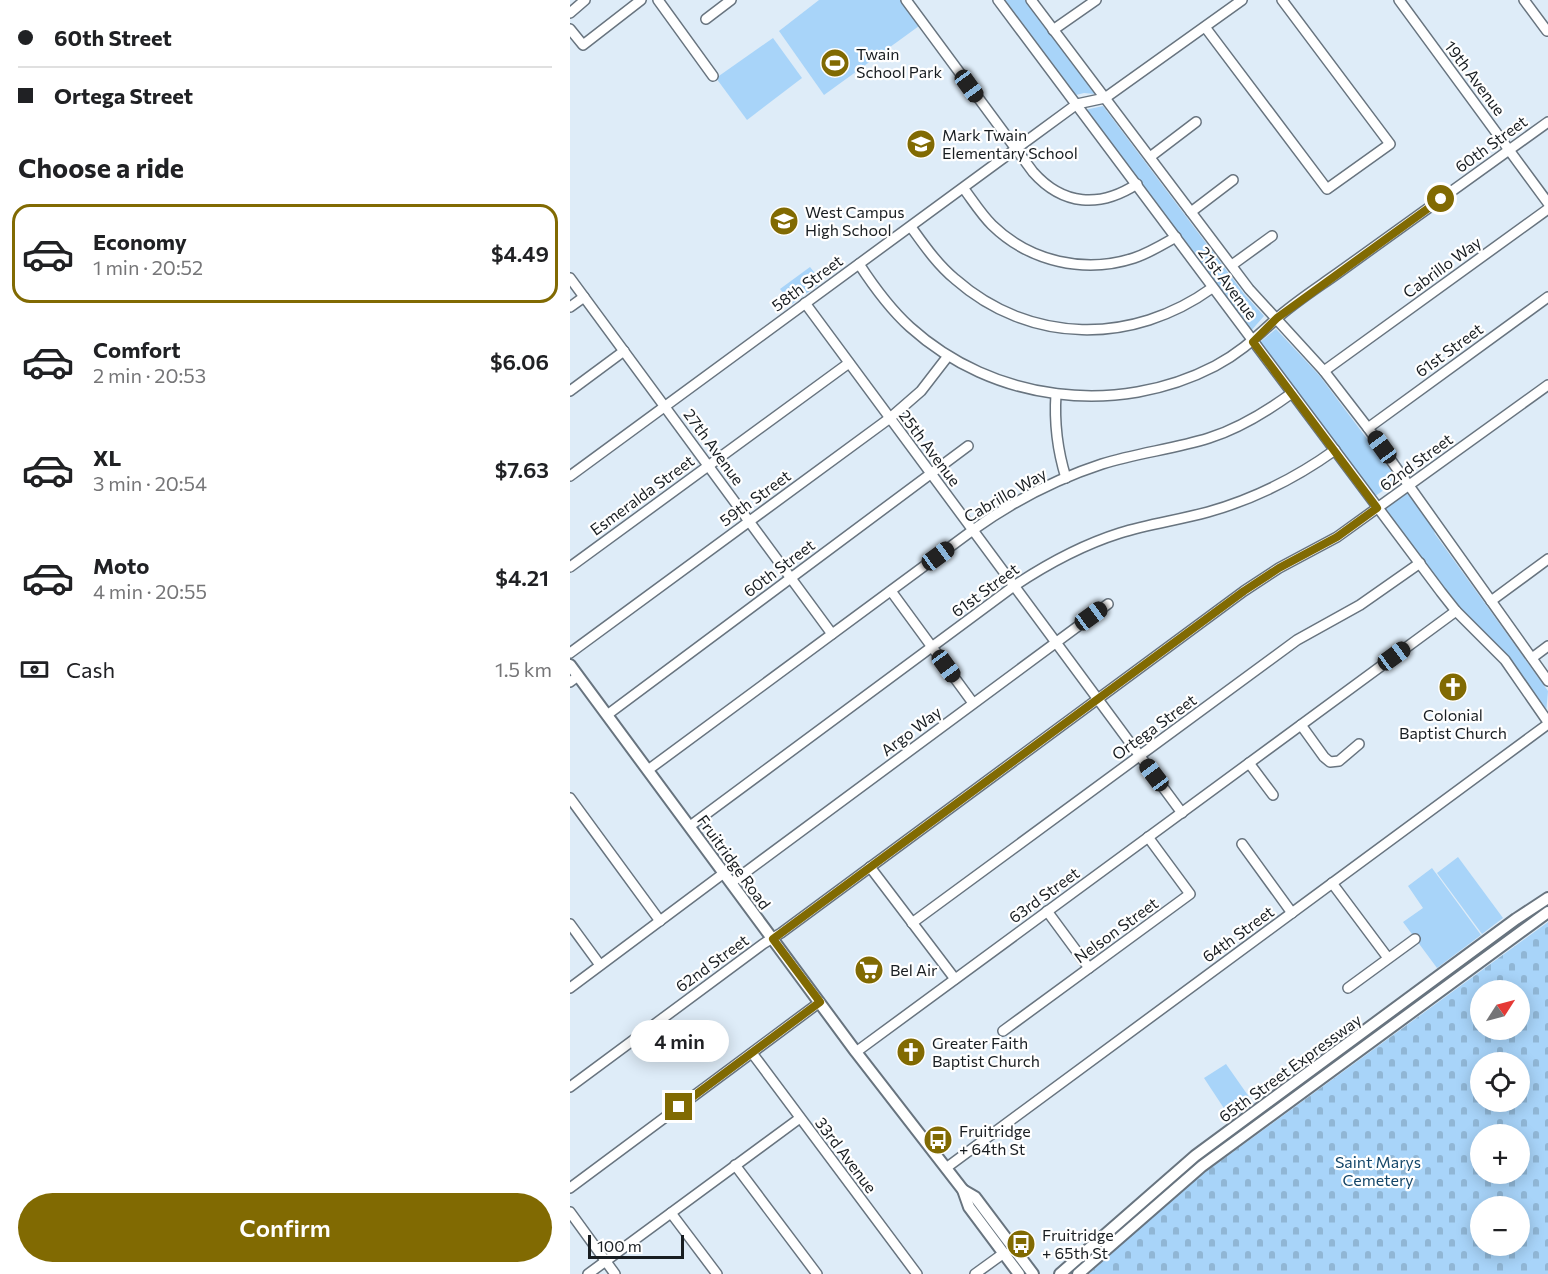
<!DOCTYPE html>
<meta charset="utf-8">
<style>
:root{--surface:#fff;--page:#f6f6f6;--text:#202124;--muted:#757577;--line:#e0e0e0;--accent:#816a02}
body{margin:0;font-family:Commissioner,sans-serif;background:var(--page);color:var(--text);height:100vh;display:flex;flex-direction:column;font-size:22px;white-space:nowrap}
*{box-sizing:border-box;margin:0}
p{font-size:20px;color:var(--muted)}
.icon{flex:none;width:33px;height:33px;fill:none;stroke:currentColor;stroke-width:2;stroke-linecap:round;stroke-linejoin:round}
.map{position:relative;flex:1;overflow:hidden}
.details{display:flex;flex-direction:column;background:var(--surface);width:570px}
.details>*{flex:none}
.guide{display:grid;align-content:center;height:132px;padding:0 18px;background:var(--surface)}
.needle{width:39px;rotate:54deg}
.tools{position:absolute;left:900px;top:980px;display:grid;gap:12px}
.tools a{display:grid;place-items:center;width:60px;height:60px;border-radius:50%;background:var(--surface);box-shadow:0 3px 15px #0003;font-size:30px}
.scale{position:absolute;left:18px;bottom:15px;width:96px;box-sizing:border-box;padding-left:6px;border:3px solid #181d21;border-top:0;font-size:16px;line-height:21px;white-space:nowrap;color:#181d21;-webkit-text-stroke:4px #fff;paint-order:stroke}
.end{position:absolute;width:27px;height:27px;margin:-14px;border:8px solid #816a02;background:#fff;box-shadow:0 0 0 3px #fff}
.from{border-radius:50%}
.bubble{position:absolute;height:42px;border-radius:21px;background:var(--surface);box-shadow:0 3px 15px #0003;font-size:20px;font-weight:600;line-height:42px;text-align:center}
.car{position:absolute;width:18px;height:36px;margin:-18px -9px;border-radius:8px;box-shadow:0 0 4px 2px #0007;background:linear-gradient(#222 24%,#8ab4d8 0 40%,#222 0 76%,#8ab4d8 0 86%,#222 0)}
.guide b{display:flex;align-items:center;gap:21px;height:57px;font-size:22px}
.guide b+b{border-top:2px solid var(--line)}
.guide i{width:15px;height:15px;background:var(--text)}
ul{padding:0;list-style:none}
li{display:flex;align-items:center;gap:18px;height:99px;margin:0 12px 9px;padding:0 6px;border:3px solid transparent;border-radius:18px}
li div{flex:1}
li b{display:block;font-size:22px}
li em{font-style:normal;font-weight:600}
li.selected{border-color:var(--accent)}
li>.icon{width:54px;height:54px;stroke-width:1.5}
h2{padding:0 18px;font-size:27px;line-height:72px}
.pay{display:flex;align-items:center;gap:15px;height:66px;padding:0 18px;font-size:22px}
.pay p{margin-inline-start:auto}
.cta{display:flex;gap:12px;margin-top:auto;padding:12px 18px}
.cta a{flex:1;height:69px;border-radius:36px;background:var(--accent);color:#fff;font-size:24px;font-weight:600;line-height:69px;text-align:center}
main{display:flex;flex:1;min-height:0}
.map>svg:first-child{display:block}
.grass{fill:#a8d4f9}
.cemetery{fill:url(#cemetery-stones);fill-rule:evenodd}
.lines{fill:none;stroke-linecap:round;stroke-linejoin:round}
.minor-casing{stroke:#68747f;stroke-width:12}
.major-casing{stroke:#68747f;stroke-width:14}
.minor{stroke:#fff;stroke-width:9}
.major{stroke:#fff;stroke-width:10}
.route{stroke:#816a02;stroke-width:8}
.labels{text-anchor:middle;stroke-width:4.5;stroke-linejoin:round;paint-order:stroke}
.poi-label{font-size:16px;fill:#181d21;stroke:#fff;text-anchor:start}
.street-label{font-size:16px;fill:#181d21;stroke:#fff}
.park-label{font-size:16px;fill:#144669;stroke:#fff}
</style>
<main>
<section class="details">
<div class="guide">
<b><i class="from"></i>60th Street</b>
<b><i></i>Ortega Street</b>
</div>
<h2>Choose a ride</h2>
<ul>
<li class="selected"><svg class="icon" aria-label="car" viewBox="0 0 24 24"><path d="M5 17H2v-5l4-1 3-4h7l3 4 3 1v5h-3M9 17h6M6 11h13"/><circle cx="7" cy="17" r="2"/><circle cx="17" cy="17" r="2"/></svg><div><b>Economy</b><p>1 min · 20:52</p></div><em>$4.49</em></li>
<li><svg class="icon" aria-label="car" viewBox="0 0 24 24"><path d="M5 17H2v-5l4-1 3-4h7l3 4 3 1v5h-3M9 17h6M6 11h13"/><circle cx="7" cy="17" r="2"/><circle cx="17" cy="17" r="2"/></svg><div><b>Comfort</b><p>2 min · 20:53</p></div><em>$6.06</em></li>
<li><svg class="icon" aria-label="car" viewBox="0 0 24 24"><path d="M5 17H2v-5l4-1 3-4h7l3 4 3 1v5h-3M9 17h6M6 11h13"/><circle cx="7" cy="17" r="2"/><circle cx="17" cy="17" r="2"/></svg><div><b>XL</b><p>3 min · 20:54</p></div><em>$7.63</em></li>
<li><svg class="icon" aria-label="car" viewBox="0 0 24 24"><path d="M5 17H2v-5l4-1 3-4h7l3 4 3 1v5h-3M9 17h6M6 11h13"/><circle cx="7" cy="17" r="2"/><circle cx="17" cy="17" r="2"/></svg><div><b>Moto</b><p>4 min · 20:55</p></div><em>$4.21</em></li>
</ul>
<div class="pay"><svg class="icon" aria-label="cash" viewBox="0 0 24 24"><path d="M3 7h18v10H3z"/><circle cx="12" cy="12" r="2"/></svg>Cash<p>1.5 km</p></div>
<div class="cta"><a>Confirm</a></div>
</section>
<div class="map">
<svg width="978" height="1274" viewBox="0 0 978 1274">
<defs>
<pattern id="cemetery-stones" width="16" height="16" patternUnits="userSpaceOnUse" patternTransform="scale(1.5)"><rect width="16" height="16" fill="#a8d4f9"/><path d="M2 7V4a2 2 0 0 1 4 0v3zM10 15v-3a2 2 0 0 1 4 0v3z" fill="#90b6d5"/></pattern>
</defs>
<rect width="100%" height="100%" fill="#deecf8"/>
<!-- grass -->
<g class="grass">
<polygon points="249,0 330,0 349,26 254,95 209,31"/>
<polygon points="435,0 455,0 525,94 514,93 506,95"/>
<polygon points="203,38 232,78 177,120 146,78"/>
<polygon points="533,106 675,295 694,316 680,332 515,110"/>
<polygon points="240,267 252,282 222,304 210,289"/>
<polygon points="706,329 749,375 828,480 804,497 689,343"/>
<polygon points="836,492 861,523 865,534 978,691 976,713 888,610 812,510"/>
<polygon points="888,857 933,918 912,934 867,873"/>
<polygon points="862,868 911,935 867,968 833,922 853,908 838,886"/>
<polygon points="656,1064 684,1104 661,1119 634,1078"/>
</g>
<!-- cemetery -->
<path class="cemetery" d="M978,922v352h-459l96,-87zM910,990h40v39h-40zM910,1062h40v39h-40zM910,1134h40v39h-40zM910,1206h40v39h-40z"/>
<g class="lines">
<!-- minor casing -->
<g class="minor-casing">
<g id="minor">
<polyline points="88,0 143,76"/>
<path d="M336,0l127,172c30,34 67,36 104,12"/>
<polyline points="428,0 871,592 886,611 935,660 978,722"/>
<polyline points="461,0 679,289 754,371 798,428 978,681"/>
<polyline points="829,0 978,203"/>
<polyline points="954,0 977,31"/>
<polyline points="0,13 15,0"/>
<polyline points="136,19 161,0"/>
<polyline points="635,27 757,189 820,144 712,0"/>
<polyline points="0,29 13,45 71,0"/>
<polyline points="483,30 526,0"/>
<polyline points="580,157 626,122"/>
<path d="M394,189c9,12 17,25 28,36 38,37 93,49 142,33 15,-5 28,-13 42,-21"/>
<polyline points="621,212 663,180"/>
<path d="M341,227c13,18 26,37 44,52 75,66 178,66 257,9"/>
<path d="M289,264c15,23 31,45 51,63 83,75 207,90 305,39 26,-14 40,-28 61,-47 19,-17 41,-31 62,-46 70,-51 140,-101 210,-151"/>
<polyline points="662,265 702,236"/>
<polyline points="0,278 262,634"/>
<polyline points="235,303 612,813"/>
<polyline points="0,307 14,297"/>
<polyline points="754,371 978,209"/>
<polyline points="0,391 54,351"/>
<path d="M486,394c-2,30 1,55 10,84"/>
<polyline points="798,428 978,297"/>
<polyline points="0,476 507,104 535,98 672,0"/>
<polyline points="0,567 279,363"/>
<polyline points="321,591 403,703"/>
<polyline points="921,601 978,559"/>
<polyline points="0,653 320,418 351,391 378,356"/>
<polyline points="962,658 978,646"/>
<polyline points="0,682 8,676"/>
<polyline points="37,715 398,446"/>
<polyline points="731,725 754,757 760,762 769,761 789,744"/>
<polyline points="679,763 703,795"/>
<path d="M78,770l325,-240c39,-28 83,-51 129,-66 35,-11 72,-15 107,-26 31,-10 57,-26 83,-45"/>
<polyline points="0,798 90,921"/>
<path d="M120,826l324,-240c33,-22 68,-41 106,-53 29,-9 59,-13 88,-21 46,-13 88,-34 127,-62"/>
<polyline points="672,844 722,913"/>
<polyline points="300,867 385,979"/>
<polyline points="161,883 538,604"/>
<polyline points="762,883 818,958"/>
<polyline points="477,911 519,968"/>
<polyline points="342,923 727,640 790,605 850,563"/>
<polyline points="0,924 30,965"/>
<polyline points="0,988 154,873"/>
<polyline points="778,988 845,939"/>
<polyline points="433,1031 620,894 578,837"/>
<polyline points="286,1052 886,611"/>
<polyline points="182,1053 347,1274"/>
<polyline points="0,1087 193,944 211,933 674,591 709,568 767,537 978,385"/>
<polyline points="165,1165 247,1274"/>
<polyline points="376,1168 978,724"/>
<polyline points="0,1188 250,1002"/>
<polyline points="0,1212 45,1274"/>
<polyline points="101,1213 147,1274"/>
<polyline points="18,1274 230,1118"/>
<polyline points="405,1274 434,1253"/>
</g>
</g>
<!-- major casing -->
<g class="major-casing">
<g id="major">
<polyline points="0,665 286,1052 393,1190 399,1207 449,1274"/>
<polyline points="393,1190 405,1197 463,1274"/>
<polyline points="490,1274 625,1156 946,919 978,898"/>
<polyline points="508,1274 632,1166 978,912"/>
</g>
</g>
<!-- minor -->
<use href="#minor" class="minor"/>
<!-- major -->
<use href="#major" class="major"/>
</g>
<g class="lines">
<!-- route -->
<polyline class="route" points="109,1107 250,1002 203,939 674,591 709,568 767,537 807,508 683,342 707,318 871,199"/>
</g>
<!-- icons -->
<defs>
<g id="stadium-disc" transform="scale(1.5)"><circle r="9.5" fill="#816a02" stroke="#fff"/><path d="M0-5a6.5 5 0 1 0 0 10a6.5 5 0 1 0 0-10ZM-3.5-1.8h7v3.6h-7Z" fill="#fff"/></g>
<g id="school-disc" transform="scale(1.5)"><circle r="9.5" fill="#816a02" stroke="#fff"/><path d="M0-5L7-2L0 1L-7-2ZM-4 1L0 2.5L4 1V4Q0 6-4 4Z" fill="#fff"/></g>
<g id="church-disc" transform="scale(1.5)"><circle r="9.5" fill="#816a02" stroke="#fff"/><path d="M-1.2-6h2.4v3.5h3.3v2.4h-3.3V6h-2.4V-.1h-3.3v-2.4h3.3Z" fill="#fff"/></g>
<g id="supermarket-disc" transform="scale(1.5)"><circle r="9.5" fill="#816a02" stroke="#fff"/><path d="M-6-5.5h2.5l.6 2H6L4.5 2H-2.5L-4.4-4H-6ZM-1.5 3.2a1.3 1.3 0 1 0 .1 0ZM3 3.2a1.3 1.3 0 1 0 .1 0Z" fill="#fff"/></g>
<g id="bus-disc" transform="scale(1.5)"><circle r="9.5" fill="#816a02" stroke="#fff"/><path d="M-5-6H5V4H4V6H2V4H-2V6H-4V4H-5ZM-3.5-4V0h7V-4ZM-3.5 1.2v1.5H-2V1.2ZM2 1.2v1.5H3.5V1.2Z" fill="#fff"/></g>
</defs>
<g fill-rule="evenodd">
<use href="#stadium-disc" x="265" y="63"/>
<use href="#school-disc" x="351" y="144"/>
<use href="#school-disc" x="214" y="221"/>
<use href="#church-disc" x="883" y="687"/>
<use href="#supermarket-disc" x="299" y="970"/>
<use href="#church-disc" x="341" y="1052"/>
<use href="#bus-disc" x="368" y="1140"/>
<use href="#bus-disc" x="451" y="1244"/>
</g>
<g class="labels">
<!-- poi labels -->
<g class="poi-label">
<text x="286" y="60">Twain<tspan x="286" dy="18">School Park</tspan></text>
<text x="372" y="141">Mark Twain<tspan x="372" dy="18">Elementary School</tspan></text>
<text x="235" y="218">West Campus<tspan x="235" dy="18">High School</tspan></text>
<text x="883" y="721" text-anchor="middle">Colonial<tspan x="883" dy="18">Baptist Church</tspan></text>
<text x="320" y="976">Bel Air</text>
<text x="362" y="1049">Greater Faith<tspan x="362" dy="18">Baptist Church</tspan></text>
<text x="389" y="1137">Fruitridge<tspan x="389" dy="18">+ 64th St</tspan></text>
<text x="472" y="1241">Fruitridge<tspan x="472" dy="18">+ 65th St</tspan></text>
</g>
<!-- street labels -->
<g class="street-label">
<text transform="translate(905 78) rotate(53)" y="6">19th Avenue</text>
<text transform="translate(921 144) rotate(-36)" y="6">60th Street</text>
<text transform="translate(872 267) rotate(-36)" y="6">Cabrillo Way</text>
<text transform="translate(237 283) rotate(-36)" y="6">58th Street</text>
<text transform="translate(658 283) rotate(53)" y="6">21st Avenue</text>
<text transform="translate(879 350) rotate(-36)" y="6">61st Street</text>
<text transform="translate(144 447) rotate(54)" y="6">27th Avenue</text>
<text transform="translate(360 448) rotate(53)" y="6">25th Avenue</text>
<text transform="translate(846 462) rotate(-36)" y="6">62nd Street</text>
<text transform="translate(72 495) rotate(-36)" y="6">Esmeralda Street</text>
<text transform="translate(435 495) rotate(-30)" y="6">Cabrillo Way</text>
<text transform="translate(185 498) rotate(-36)" y="6">59th Street</text>
<text transform="translate(209 568) rotate(-37)" y="6">60th Street</text>
<text transform="translate(415 590) rotate(-36)" y="6">61st Street</text>
<text transform="translate(584 727) rotate(-36)" y="6">Ortega Street</text>
<text transform="translate(341 731) rotate(-37)" y="6">Argo Way</text>
<text transform="translate(164 862) rotate(54)" y="6">Fruitridge Road</text>
<text transform="translate(474 895) rotate(-36)" y="6">63rd Street</text>
<text transform="translate(546 930) rotate(-36)" y="6">Nelson Street</text>
<text transform="translate(668 934) rotate(-36)" y="6">64th Street</text>
<text transform="translate(142 963) rotate(-36)" y="6">62nd Street</text>
<text transform="translate(720 1068) rotate(-36)" y="6">65th Street Expressway</text>
<text transform="translate(276 1155) rotate(53)" y="6">33rd Avenue</text>
</g>
<!-- park labels -->
<g class="park-label">
<text x="808" y="1168">Saint Marys<tspan x="808" dy="18">Cemetery</tspan></text>
</g>
</g>
</svg>
<div class="tools">
<a><svg class="needle" viewBox="-14 -14 28 28"><path d="M0-13l5 13h-10z" fill="#e53935"/><path d="M0 13l5-13h-10z" fill="#757577"/></svg></a>
<a><svg class="icon" aria-label="locate" viewBox="0 0 24 24"><circle cx="12" cy="12" r="6"/><path d="M12 2v4M12 18v4M2 12h4M18 12h4"/></svg></a>
<a>+</a>
<a>−</a>
</div>
<div class="scale">100 m</div>
<i class="end from" style="left:871px;top:199px"></i>
<i class="end" style="left:109px;top:1107px"></i>
<div class="bubble" style="left:60px;top:1020px;width:99px">4 min</div>
<i class="car" style="left:399px;top:86px;rotate:144deg"></i>
<i class="car" style="left:812px;top:447px;rotate:324deg"></i>
<i class="car" style="left:368px;top:556px;rotate:54deg"></i>
<i class="car" style="left:521px;top:616px;rotate:54deg"></i>
<i class="car" style="left:824px;top:656px;rotate:54deg"></i>
<i class="car" style="left:376px;top:666px;rotate:144deg"></i>
<i class="car" style="left:584px;top:775px;rotate:323deg"></i>
</div>
</main>
